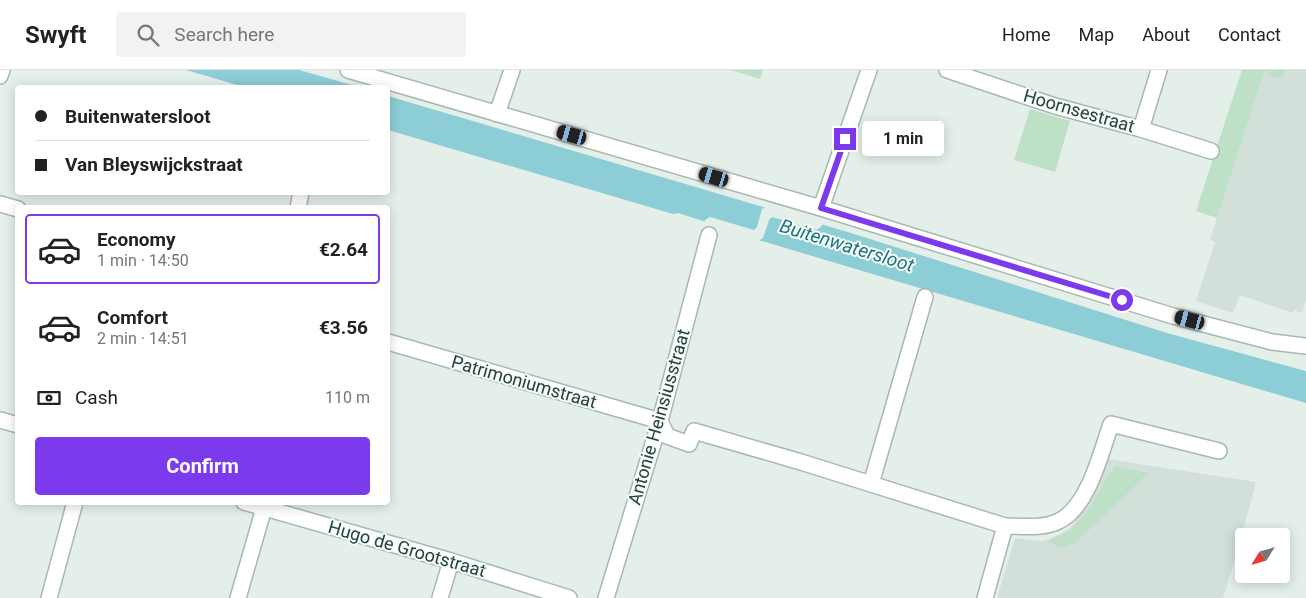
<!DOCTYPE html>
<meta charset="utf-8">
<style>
:root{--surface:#fff;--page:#f2f2f2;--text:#222;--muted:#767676;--line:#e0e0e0;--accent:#7c3aed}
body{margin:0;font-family:Roboto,sans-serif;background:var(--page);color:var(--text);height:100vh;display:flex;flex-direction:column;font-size:19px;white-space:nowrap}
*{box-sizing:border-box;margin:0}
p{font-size:16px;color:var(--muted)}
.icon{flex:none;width:28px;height:28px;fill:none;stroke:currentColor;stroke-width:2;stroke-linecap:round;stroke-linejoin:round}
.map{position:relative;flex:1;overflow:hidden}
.panel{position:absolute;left:15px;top:135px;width:375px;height:300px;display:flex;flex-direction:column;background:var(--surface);border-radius:5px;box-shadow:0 2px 12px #0003}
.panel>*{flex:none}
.banner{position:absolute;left:15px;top:15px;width:375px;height:110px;border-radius:5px;box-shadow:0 2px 12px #0003;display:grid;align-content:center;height:110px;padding:0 20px;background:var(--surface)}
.needle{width:32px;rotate:233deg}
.controls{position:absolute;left:1235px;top:458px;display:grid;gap:10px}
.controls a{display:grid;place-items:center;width:55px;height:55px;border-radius:5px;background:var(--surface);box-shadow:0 2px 12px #0003;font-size:25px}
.end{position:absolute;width:22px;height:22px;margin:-11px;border:6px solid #7c3aed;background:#fff;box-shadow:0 0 0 2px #fff}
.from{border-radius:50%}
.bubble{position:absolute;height:35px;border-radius:5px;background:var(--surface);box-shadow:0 2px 12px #0003;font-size:16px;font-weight:700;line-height:35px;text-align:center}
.car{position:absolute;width:15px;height:30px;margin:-15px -8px;border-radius:6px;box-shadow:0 0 4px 1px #0007;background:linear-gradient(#222 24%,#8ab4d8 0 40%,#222 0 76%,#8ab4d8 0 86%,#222 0)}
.banner b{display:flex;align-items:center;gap:18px;height:48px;font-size:19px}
.banner b+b{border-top:1px solid var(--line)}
.banner i{width:12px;height:12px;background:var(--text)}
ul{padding:9px 0 0;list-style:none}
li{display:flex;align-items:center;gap:15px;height:70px;margin:0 10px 8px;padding:0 10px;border:2px solid transparent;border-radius:5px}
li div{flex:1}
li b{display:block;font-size:19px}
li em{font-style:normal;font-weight:700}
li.selected{border-color:var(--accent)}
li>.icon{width:45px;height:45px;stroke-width:1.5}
.pay{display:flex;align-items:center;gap:12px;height:55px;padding:0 20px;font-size:19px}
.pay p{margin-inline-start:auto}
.cta{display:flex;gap:10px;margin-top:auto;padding:10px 20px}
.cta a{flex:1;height:58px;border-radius:5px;background:var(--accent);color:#fff;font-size:20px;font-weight:700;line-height:58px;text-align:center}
header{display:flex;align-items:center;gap:30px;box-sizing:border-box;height:70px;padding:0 25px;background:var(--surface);border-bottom:1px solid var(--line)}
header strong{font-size:24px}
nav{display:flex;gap:28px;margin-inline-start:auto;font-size:18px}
.search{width:350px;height:45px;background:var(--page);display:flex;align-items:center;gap:12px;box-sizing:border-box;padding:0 18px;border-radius:5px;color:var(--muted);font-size:19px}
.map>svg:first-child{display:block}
.built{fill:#d3dfd9}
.green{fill:#bee0c6}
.water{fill:#8dcdd5}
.pier{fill:#e5efea}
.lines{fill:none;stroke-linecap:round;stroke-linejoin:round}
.street-casing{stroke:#a7b8b1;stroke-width:18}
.secondary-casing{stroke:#a3bbb1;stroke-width:18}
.street{stroke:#fff;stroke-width:15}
.secondary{stroke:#fff;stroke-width:15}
.route{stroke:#7c3aed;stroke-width:6}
.labels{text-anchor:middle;stroke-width:4;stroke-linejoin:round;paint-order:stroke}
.street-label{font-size:18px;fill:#234238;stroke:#f6fbf8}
.water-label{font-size:19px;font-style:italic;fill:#1b7581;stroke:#f6fbf8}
</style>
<header>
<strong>Swyft</strong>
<div class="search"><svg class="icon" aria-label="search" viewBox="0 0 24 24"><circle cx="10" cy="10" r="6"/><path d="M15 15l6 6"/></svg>Search here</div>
<nav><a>Home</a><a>Map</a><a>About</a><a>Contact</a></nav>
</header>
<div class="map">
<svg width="1306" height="528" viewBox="0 0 1306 528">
<rect width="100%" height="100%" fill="#e5efea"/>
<!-- built -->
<g class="built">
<polygon points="1265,0 1306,0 1306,230 1302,243 1294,240 1293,243 1240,225 1233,243 1196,231 1215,172 1210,170"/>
<polygon points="1101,388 1256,412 1240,472 1223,528 997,528 1015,468 1030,470 1044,471 1058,465 1069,459 1076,451 1084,439 1089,429"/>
</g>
<!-- green -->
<g class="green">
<polygon points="731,0 763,0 760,9"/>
<polygon points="1242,0 1265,0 1217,148 1196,141"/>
<polygon points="1270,0 1285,0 1282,9 1268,5"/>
<polygon points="1030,39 1070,51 1055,102 1014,90"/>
<polygon points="1115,396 1148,403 1127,424 1076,472 1061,478 1048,471 1070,461 1088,440"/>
</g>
<!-- water -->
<g class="water">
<polygon points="186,0 299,0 359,17 244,17"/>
<polygon points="388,26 851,163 1167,263 1306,301 1306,333 708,155 706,152 678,143 673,144 388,60"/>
</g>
<!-- pier -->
<polygon class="pier" points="768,136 823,153 821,157 816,160 772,147 769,150 763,168 758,171 707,157 704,154 705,150 710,147 754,160 757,157 762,139"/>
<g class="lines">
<!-- street casing -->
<g class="street-casing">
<g id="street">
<polyline points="348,0 821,138 1173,246 1272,272 1306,276"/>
<polyline points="947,0 1055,36 1141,59 1211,81"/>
<polyline points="0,6 2,0"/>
<polyline points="497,44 512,0"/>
<polyline points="1141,59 1159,0"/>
<polyline points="0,134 18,139"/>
<polyline points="298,138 301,122"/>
<polyline points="821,138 869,0"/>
<polyline points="925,227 871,414 1005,456 985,528"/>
<polyline points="388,272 660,351 667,366 689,374 694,361 801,392 871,414"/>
<path d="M1005,456c17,0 39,3 54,-5 29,-14 42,-68 52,-97l108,27"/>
<polyline points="49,528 75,432"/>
<polyline points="238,528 264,438"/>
<polyline points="440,528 451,491"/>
<polyline points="606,528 660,351 709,165"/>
</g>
</g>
<!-- secondary casing -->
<g class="secondary-casing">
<g id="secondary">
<polyline points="0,350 18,355"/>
<polyline points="244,432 451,491 569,528"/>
</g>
</g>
<!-- street -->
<use href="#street" class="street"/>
<!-- secondary -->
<use href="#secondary" class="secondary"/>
</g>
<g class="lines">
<!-- route -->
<polyline class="route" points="845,69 821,138 1122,230"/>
</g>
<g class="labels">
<!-- street labels -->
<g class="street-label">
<text transform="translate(1079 41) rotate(16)" y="6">Hoornsestraat</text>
<text transform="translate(524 312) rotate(16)" y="6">Patrimoniumstraat</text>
<text transform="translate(659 347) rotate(-74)" y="6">Antonie Heinsiusstraat</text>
<text transform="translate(407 479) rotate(16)" y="6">Hugo de Grootstraat</text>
</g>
<!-- water labels -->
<g class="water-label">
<text transform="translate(847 175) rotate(17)" y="7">Buitenwatersloot</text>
</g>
</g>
</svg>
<div class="controls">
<a><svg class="needle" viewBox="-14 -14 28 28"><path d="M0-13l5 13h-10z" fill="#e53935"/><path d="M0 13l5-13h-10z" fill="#767676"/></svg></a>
</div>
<i class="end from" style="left:1122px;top:230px"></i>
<i class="end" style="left:845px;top:69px"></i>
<div class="bubble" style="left:862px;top:51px;width:82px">1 min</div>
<i class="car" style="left:572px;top:65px;rotate:286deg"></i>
<i class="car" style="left:714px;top:107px;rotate:287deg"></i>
<i class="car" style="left:1190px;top:250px;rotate:285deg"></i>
<div class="banner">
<b><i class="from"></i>Buitenwatersloot</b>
<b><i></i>Van Bleyswijckstraat</b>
</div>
<section class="panel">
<ul>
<li class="selected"><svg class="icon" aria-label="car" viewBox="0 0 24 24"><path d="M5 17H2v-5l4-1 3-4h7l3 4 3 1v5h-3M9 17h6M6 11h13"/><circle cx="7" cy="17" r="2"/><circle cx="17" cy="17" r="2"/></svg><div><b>Economy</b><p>1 min · 14:50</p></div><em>€2.64</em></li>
<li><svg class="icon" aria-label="car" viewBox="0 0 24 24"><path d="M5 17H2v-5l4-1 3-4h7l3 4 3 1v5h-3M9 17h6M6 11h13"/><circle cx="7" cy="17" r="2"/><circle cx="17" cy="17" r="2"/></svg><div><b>Comfort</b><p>2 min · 14:51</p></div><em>€3.56</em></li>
</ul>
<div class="pay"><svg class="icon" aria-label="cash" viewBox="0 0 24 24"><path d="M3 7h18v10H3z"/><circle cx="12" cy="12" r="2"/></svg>Cash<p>110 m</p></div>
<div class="cta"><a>Confirm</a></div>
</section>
</div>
